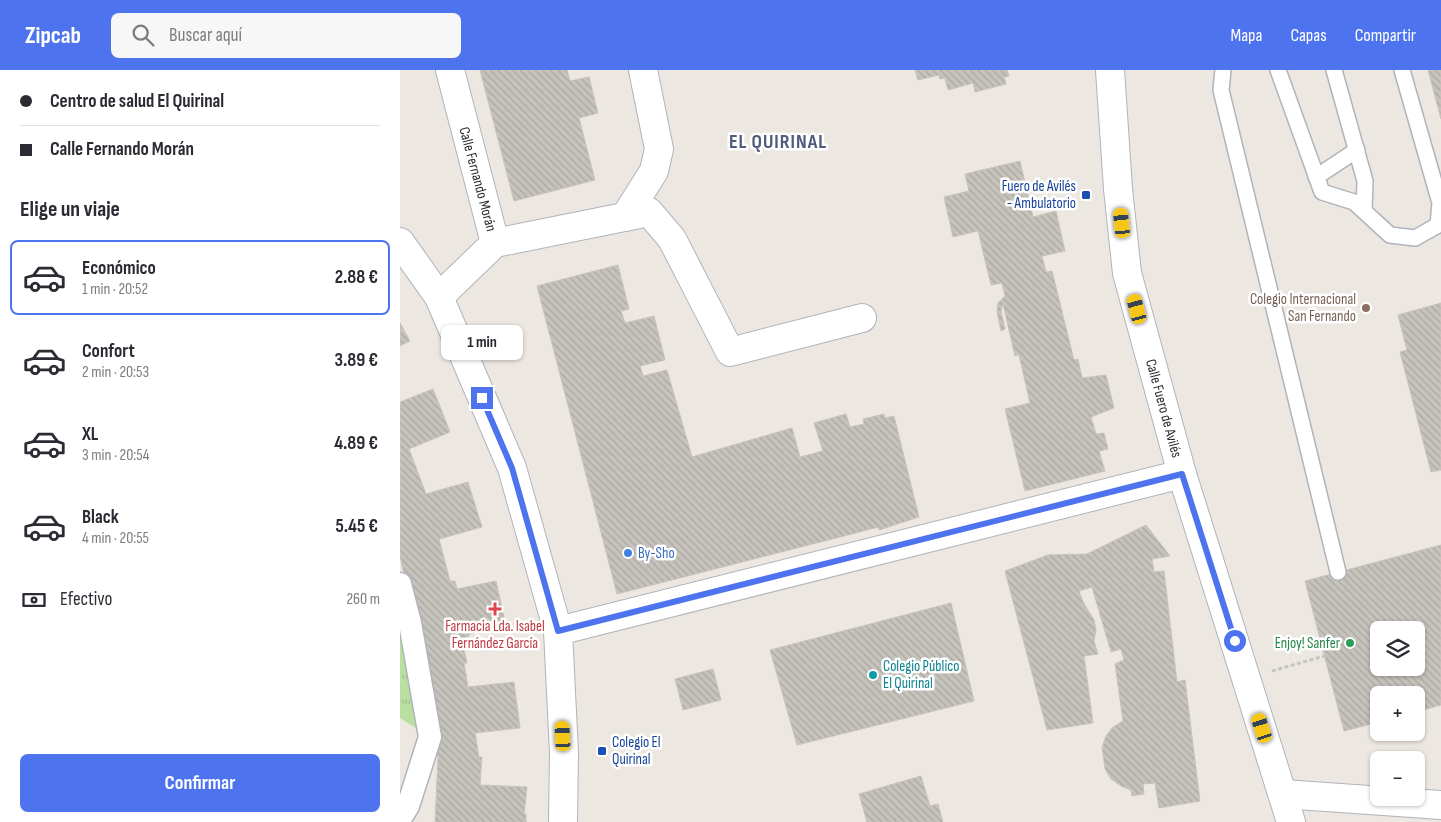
<!DOCTYPE html>
<html lang="es">
<meta charset="utf-8">
<style>
:root{--surface:#fff;--page:#f7f7f7;--text:#2b2b33;--muted:#7c7c81;--line:#e1e1e2;--accent:#4d73ee}
body{margin:0;font-family:"Sofia Sans Condensed",sans-serif;background:var(--page);color:var(--text);height:100vh;display:flex;flex-direction:column;font-size:19px;white-space:nowrap}
*{box-sizing:border-box;margin:0}
p{font-size:16px;color:var(--muted)}
.icon{flex:none;width:28px;height:28px;fill:none;stroke:currentColor;stroke-width:2;stroke-linecap:round;stroke-linejoin:round}
.map{position:relative;flex:1;overflow:hidden}
.side{display:flex;flex-direction:column;background:var(--surface);width:400px}
.side>*{flex:none}
.banner{display:grid;align-content:center;height:110px;padding:0 20px;background:var(--surface)}
.controls{position:absolute;left:970px;top:551px;display:grid;gap:10px}
.controls a{display:grid;place-items:center;width:55px;height:55px;border-radius:8px;background:var(--surface);box-shadow:0 1px 4px #0004;font-size:25px}
.end{position:absolute;width:22px;height:22px;margin:-11px;border:6px solid #4d73ee;background:#fff;box-shadow:0 0 0 2px #fff}
.from{border-radius:50%}
.bubble{position:absolute;height:35px;border-radius:8px;background:var(--surface);box-shadow:0 1px 4px #0004;font-size:16px;font-weight:700;line-height:35px;text-align:center}
.car{position:absolute;width:15px;height:30px;margin:-15px -8px;border-radius:6px;box-shadow:0 0 4px 1px #0007;background:linear-gradient(#f5c518 24%,#345 0 40%,#f5c518 0 76%,#345 0 86%,#f5c518 0)}
.banner b{display:flex;align-items:center;gap:18px;height:48px;font-size:19px}
.banner b+b{border-top:1px solid var(--line)}
.banner i{width:12px;height:12px;background:var(--text)}
ul{padding:0;list-style:none}
li{display:flex;align-items:center;gap:15px;height:75px;margin:0 10px 8px;padding:0 10px;border:2px solid transparent;border-radius:8px}
li div{flex:1}
li b{display:block;font-size:19px}
li em{font-style:normal;font-weight:700}
li.selected{border-color:var(--accent)}
li>.icon{width:45px;height:45px;stroke-width:1.5}
h2{padding:0 20px;font-size:22px;line-height:60px}
.pay{display:flex;align-items:center;gap:12px;height:55px;padding:0 20px;font-size:19px}
.pay p{margin-inline-start:auto}
.primary-button{display:flex;gap:10px;margin-top:auto;padding:10px 20px}
.primary-button a{flex:1;height:58px;border-radius:8px;background:var(--accent);color:#fff;font-size:20px;font-weight:700;line-height:58px;text-align:center}
header{display:flex;align-items:center;gap:30px;box-sizing:border-box;height:70px;padding:0 25px;background:var(--accent);color:#fff}
header strong{font-size:24px}
nav{display:flex;gap:28px;margin-inline-start:auto;font-size:18px}
.search{width:350px;height:45px;background:var(--page);display:flex;align-items:center;gap:12px;box-sizing:border-box;padding:0 18px;border-radius:8px;color:var(--muted);font-size:19px}
main{display:flex;flex:1;min-height:0}
.map>svg:first-child{display:block}
.park{fill:url(#park-tufts)}
.building{fill:url(#building-back-hatch);stroke:#c9c3ba;fill-rule:evenodd}
.lines{fill:none;stroke-linecap:round;stroke-linejoin:round}
.service-casing{stroke:#b1b3bc;stroke-width:18}
.pedestrian-casing{stroke:#b1b3bc;stroke-width:25}
.minor-casing{stroke:#b1b3bc;stroke-width:30}
.path{stroke:#c4c4c4;stroke-width:3;stroke-dasharray:4 2.5;stroke-linecap:butt}
.service{stroke:#fff;stroke-width:15}
.pedestrian{stroke:#fff;stroke-width:22}
.minor{stroke:#fff;stroke-width:28}
.route{stroke:#4d73ee;stroke-width:6}
.transit-dot{fill:#1a4fb4;stroke:#fff;stroke-width:2}
.education-dot{fill:#8d6e63;stroke:#fff;stroke-width:2}
.shop-dot{fill:#3f7fe0;stroke:#fff;stroke-width:2}
.health-dot{fill:#e0444e;stroke:#fff;stroke-width:2}
.leisure-dot{fill:#2e9e5b;stroke:#fff;stroke-width:2}
.culture-dot{fill:#0f9aa8;stroke:#fff;stroke-width:2}
.labels{text-anchor:middle;stroke-width:5;stroke-linejoin:round;paint-order:stroke}
.street-label{font-size:15px;fill:#2d2d2d;stroke:#fff}
.transit-label{font-size:15px;fill:#164399;stroke:#fff;text-anchor:end}
.education-label{font-size:15px;fill:#785e54;stroke:#fff;text-anchor:end}
.shop-label{font-size:15px;fill:#366cbe;stroke:#fff;text-anchor:start}
.health-label{font-size:15px;fill:#be3a42;stroke:#fff}
.leisure-label{font-size:15px;fill:#27864d;stroke:#fff;text-anchor:end}
.culture-label{font-size:15px;fill:#0d838f;stroke:#fff;text-anchor:start}
.district-label{font-size:20px;font-weight:bold;letter-spacing:1px;fill:#505a7b;stroke:#fff}
</style>
<header>
<strong>Zipcab</strong>
<div class="search"><svg class="icon" aria-label="search" viewBox="0 0 24 24"><circle cx="10" cy="10" r="6"/><path d="M15 15l6 6"/></svg>Buscar aquí</div>
<nav><a>Mapa</a><a>Capas</a><a>Compartir</a></nav>
</header>
<main>
<section class="side">
<div class="banner">
<b><i class="from"></i>Centro de salud El Quirinal</b>
<b><i></i>Calle Fernando Morán</b>
</div>
<h2>Elige un viaje</h2>
<ul>
<li class="selected"><svg class="icon" aria-label="car" viewBox="0 0 24 24"><path d="M5 17H2v-5l4-1 3-4h7l3 4 3 1v5h-3M9 17h6M6 11h13"/><circle cx="7" cy="17" r="2"/><circle cx="17" cy="17" r="2"/></svg><div><b>Económico</b><p>1 min · 20:52</p></div><em>2.88 €</em></li>
<li><svg class="icon" aria-label="car" viewBox="0 0 24 24"><path d="M5 17H2v-5l4-1 3-4h7l3 4 3 1v5h-3M9 17h6M6 11h13"/><circle cx="7" cy="17" r="2"/><circle cx="17" cy="17" r="2"/></svg><div><b>Confort</b><p>2 min · 20:53</p></div><em>3.89 €</em></li>
<li><svg class="icon" aria-label="car" viewBox="0 0 24 24"><path d="M5 17H2v-5l4-1 3-4h7l3 4 3 1v5h-3M9 17h6M6 11h13"/><circle cx="7" cy="17" r="2"/><circle cx="17" cy="17" r="2"/></svg><div><b>XL</b><p>3 min · 20:54</p></div><em>4.89 €</em></li>
<li><svg class="icon" aria-label="car" viewBox="0 0 24 24"><path d="M5 17H2v-5l4-1 3-4h7l3 4 3 1v5h-3M9 17h6M6 11h13"/><circle cx="7" cy="17" r="2"/><circle cx="17" cy="17" r="2"/></svg><div><b>Black</b><p>4 min · 20:55</p></div><em>5.45 €</em></li>
</ul>
<div class="pay"><svg class="icon" aria-label="cash" viewBox="0 0 24 24"><path d="M3 7h18v10H3z"/><circle cx="12" cy="12" r="2"/></svg>Efectivo<p>260 m</p></div>
<div class="primary-button"><a>Confirmar</a></div>
</section>
<div class="map">
<svg width="1041" height="752" viewBox="0 0 1041 752">
<defs>
<pattern id="park-tufts" width="24" height="20" patternUnits="userSpaceOnUse" patternTransform="scale(1.25)"><rect width="24" height="20" fill="#bae0a1"/><path d="M3 7l-1-3M5 7V3M7 7l1-3M15 17l-1-3M17 17v-4M19 17l1-3" fill="none" stroke="#a0c08b"/></pattern>
<pattern id="building-back-hatch" width="6" height="6" patternUnits="userSpaceOnUse" patternTransform="scale(1.25)"><rect width="6" height="6" fill="#c6c2bc"/><path d="M-1 5l2 2M0 0l6 6M5-1l2 2" fill="none" stroke="#aaa7a2"/></pattern>
</defs>
<rect width="100%" height="100%" fill="#ede7e1"/>
<!-- park -->
<polygon class="park" points="0,514 30,667 0,648"/>
<!-- building -->
<g class="building">
<polygon points="80,0 167,0 170,11 189,7 198,43 179,48 195,110 114,131"/>
<polygon points="515,0 607,0 609,6 604,7 606,14 575,22 573,13 548,20 545,8 540,9 539,5 518,10"/>
<polygon points="1028,0 1041,0 1041,49"/>
<polygon points="620,91 633,147 656,141 665,181 642,186 646,202 652,201 674,290 678,289 682,308 706,305 714,338 691,347 696,364 704,363 708,379 699,381 705,401 625,421 605,339 630,333 619,285 615,286 603,234 601,241 605,259 601,261 597,242 598,233 605,226 602,213 591,215 578,161 553,167 544,127 569,121 565,104"/>
<polygon points="218,195 229,239 221,241 225,253 254,246 265,290 240,296 243,306 267,300 292,387 392,358 400,387 423,381 414,353 446,344 450,357 464,354 463,349 484,344 485,348 494,346 519,447 479,460 479,457 217,524 137,216"/>
<polygon points="1041,233 1041,400 1031,402 1000,282 1007,280 998,245"/>
<polygon points="0,253 10,271 0,276"/>
<polygon points="33,319 50,362 9,379 26,424 68,412 82,457 39,469 50,511 55,511 57,519 96,511 106,556 69,564 69,568 62,570 67,593 64,593 68,617 114,612 120,658 75,663 79,687 82,687 80,715 127,717 124,744 126,744 126,752 35,752 38,687 24,599 0,486 0,332"/>
<polygon points="746,455 770,486 752,489 754,502 764,501 777,612 785,610 800,731 759,738 755,713 743,714 744,724 732,726 731,720 721,716 711,709 705,699 702,677 706,666 713,657 723,651 715,594 724,590 721,579 711,582 692,517 679,521 683,532 694,550 696,560 694,571 698,584 684,586 693,653 647,660 605,501 648,485 687,484"/>
<path d="M1041,475v160l-25,7v-17h-37v27l-35,9 -39,-150zM979,560h37v38h-37z"/>
<polygon points="551,533 574,631 397,675 370,580"/>
<polygon points="313,599 321,630 283,640 275,609"/>
<polygon points="521,706 530,736 538,734 543,752 467,752 459,724"/>
</g>
<g class="lines">
<!-- service casing -->
<g class="service-casing">
<g id="service">
<polyline points="823,0 821,20 938,502"/>
<polyline points="878,0 922,122 954,132 990,165 1015,168 1038,155 1040,133 1002,0"/>
<polyline points="934,0 965,111 964,141"/>
<polyline points="916,107 957,80"/>
</g>
</g>
<!-- pedestrian casing -->
<g class="pedestrian-casing">
<polyline id="pedestrian" points="0,514 10,553 30,667 8,736 0,749"/>
</g>
<!-- minor casing -->
<g class="minor-casing">
<g id="minor">
<path id="s1" d="M710,0l8,119 9,84 55,201 109,348"/>
<polyline points="225,147 254,101 259,79 243,0"/>
<polyline points="0,172 39,227 112,398 158,561 164,683 163,752"/>
<polyline points="95,173 249,142 272,169 330,282 462,248"/>
<polyline points="39,227 95,173 50,0"/>
<polyline points="158,561 782,404"/>
<polyline points="883,724 1041,735"/>
</g>
</g>
<!-- path -->
<polyline class="path" points="872,601 924,586"/>
<!-- service -->
<use href="#service" class="service"/>
<!-- pedestrian -->
<use href="#pedestrian" class="pedestrian"/>
<!-- minor -->
<use href="#minor" class="minor"/>
</g>
<g class="lines">
<!-- route -->
<polyline class="route" points="82,328 112,398 158,561 782,404 835,571"/>
</g>
<!-- markers -->
<g class="transit-dot">
<rect x="681" y="120" width="10" height="10" rx="2.5"/>
<rect x="197" y="676" width="10" height="10" rx="2.5"/>
</g>
<circle class="education-dot" cx="966" cy="238" r="5"/>
<circle class="shop-dot" cx="228" cy="483" r="5"/>
<path class="health-dot" d="M92.5 531.5h5v5h5v5h-5v5h-5v-5h-5v-5h5z"/>
<circle class="leisure-dot" cx="950" cy="573" r="5"/>
<circle class="culture-dot" cx="473" cy="605" r="5"/>
<g class="labels">
<!-- street labels -->
<g class="street-label">
<text transform="translate(78 109) rotate(75)" y="5">Calle Fernando Morán</text>
<text dy="5" stroke="none"><textPath href="#s1" startOffset="344">Calle Fuero de Avilés</textPath></text>
</g>
<!-- transit labels -->
<g class="transit-label">
<text x="676" y="121">Fuero de Avilés<tspan x="676" dy="17">- Ambulatorio</tspan></text>
<text x="212" y="677" text-anchor="start">Colegio El<tspan x="212" dy="17">Quirinal</tspan></text>
</g>
<!-- education labels -->
<g class="education-label">
<text x="956" y="234">Colegio Internacional<tspan x="956" dy="17">San Fernando</tspan></text>
</g>
<!-- shop labels -->
<g class="shop-label">
<text x="238" y="488">By-Sho</text>
</g>
<!-- health labels -->
<g class="health-label">
<text x="95" y="561">Farmacia Lda. Isabel<tspan x="95" dy="17">Fernández García</tspan></text>
</g>
<!-- leisure labels -->
<g class="leisure-label">
<text x="940" y="578">Enjoy! Sanfer</text>
</g>
<!-- culture labels -->
<g class="culture-label">
<text x="483" y="601">Colegio Público<tspan x="483" dy="17">El Quirinal</tspan></text>
</g>
<!-- district labels -->
<g class="district-label">
<text x="378" y="78">EL QUIRINAL</text>
</g>
</g>
</svg>
<div class="controls">
<a><svg class="icon" aria-label="layers" viewBox="0 0 24 24"><path d="M12 4l9 5-9 5-9-5zM3 14l9 5 9-5"/></svg></a>
<a>+</a>
<a>−</a>
</div>
<i class="end from" style="left:835px;top:571px"></i>
<i class="end" style="left:82px;top:328px"></i>
<div class="bubble" style="left:41px;top:255px;width:82px">1 min</div>
<i class="car" style="left:722px;top:153px;rotate:354deg"></i>
<i class="car" style="left:737px;top:239px;rotate:345deg"></i>
<i class="car" style="left:862px;top:658px;rotate:342deg"></i>
<i class="car" style="left:163px;top:666px;rotate:357deg"></i>
</div>
</main>
